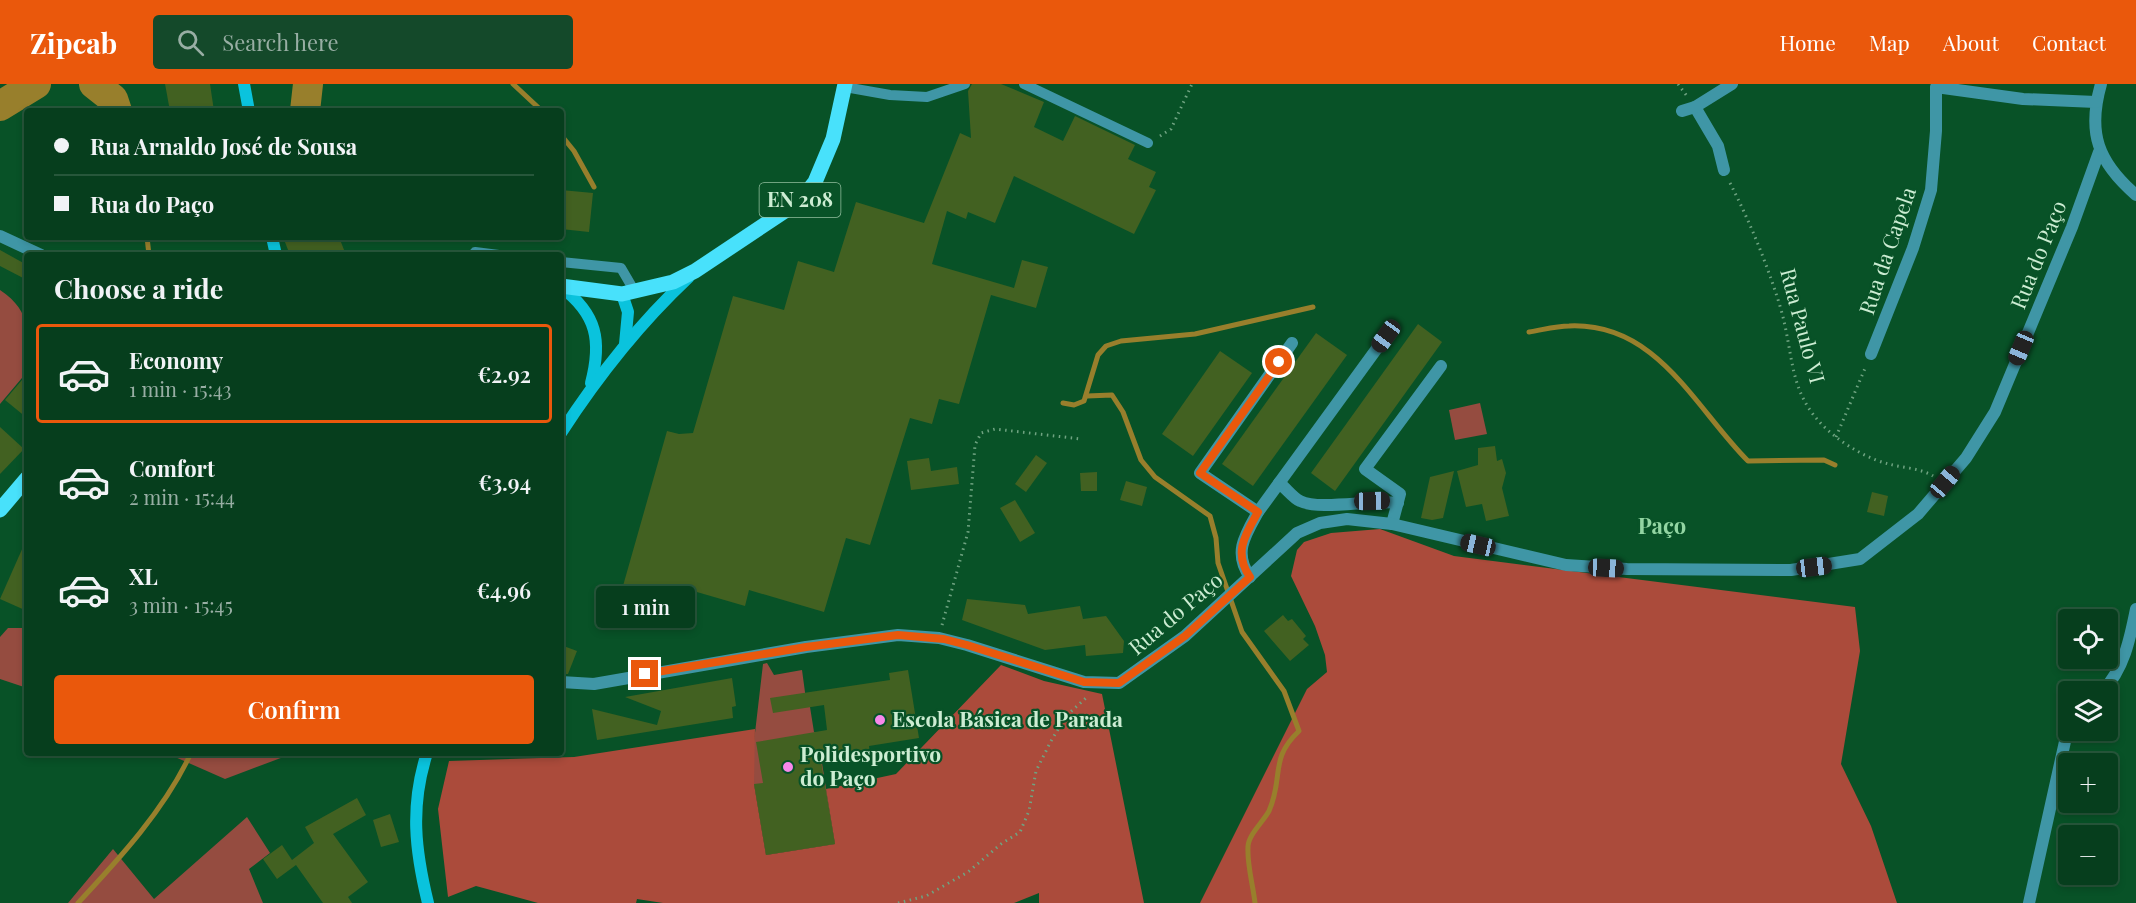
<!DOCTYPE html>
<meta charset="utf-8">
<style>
:root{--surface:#063e1d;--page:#14492a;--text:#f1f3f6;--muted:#98aea4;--line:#27573b;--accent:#ea580c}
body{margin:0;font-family:"Playfair Display",serif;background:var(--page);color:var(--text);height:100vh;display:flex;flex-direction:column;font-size:22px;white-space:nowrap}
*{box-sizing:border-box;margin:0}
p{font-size:20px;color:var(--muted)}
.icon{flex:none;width:33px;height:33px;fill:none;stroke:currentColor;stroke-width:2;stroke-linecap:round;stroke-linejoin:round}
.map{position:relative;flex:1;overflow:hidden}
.details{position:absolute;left:24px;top:168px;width:540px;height:504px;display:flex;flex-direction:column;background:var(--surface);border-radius:6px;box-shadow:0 3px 9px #0003,0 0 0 2px var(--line)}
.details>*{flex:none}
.banner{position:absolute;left:24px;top:24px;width:540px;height:132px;border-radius:6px;box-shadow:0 3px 9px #0003,0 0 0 2px var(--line);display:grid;align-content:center;height:132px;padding:0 30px;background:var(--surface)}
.fabs{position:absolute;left:2058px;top:525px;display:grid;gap:12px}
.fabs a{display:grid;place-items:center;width:60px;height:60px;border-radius:6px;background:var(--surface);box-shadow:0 3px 9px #0003,0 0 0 2px var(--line);font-size:30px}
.end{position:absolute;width:27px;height:27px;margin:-14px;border:8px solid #ea580c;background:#fff;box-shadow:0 0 0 3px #fff}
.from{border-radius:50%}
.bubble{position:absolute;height:42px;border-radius:6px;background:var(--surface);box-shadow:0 3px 9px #0003,0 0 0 2px var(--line);font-size:20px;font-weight:600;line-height:42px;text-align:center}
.car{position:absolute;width:18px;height:36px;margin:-18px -9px;border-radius:8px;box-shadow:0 0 4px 2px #0007;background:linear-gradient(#222 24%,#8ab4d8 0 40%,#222 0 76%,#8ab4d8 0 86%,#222 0)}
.banner b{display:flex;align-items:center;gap:21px;height:57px;font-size:22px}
.banner b+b{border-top:2px solid var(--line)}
.banner i{width:15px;height:15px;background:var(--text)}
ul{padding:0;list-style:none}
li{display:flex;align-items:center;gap:18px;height:99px;margin:0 12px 9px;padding:0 18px;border:3px solid transparent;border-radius:6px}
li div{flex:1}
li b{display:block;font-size:22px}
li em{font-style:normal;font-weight:600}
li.selected{border-color:var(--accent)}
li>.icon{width:54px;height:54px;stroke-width:1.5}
h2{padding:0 30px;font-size:27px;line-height:72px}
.primary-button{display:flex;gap:12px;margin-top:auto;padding:12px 30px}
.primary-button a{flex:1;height:69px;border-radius:6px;background:var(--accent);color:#fff;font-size:24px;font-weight:600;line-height:69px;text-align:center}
header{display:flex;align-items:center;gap:36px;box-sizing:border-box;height:84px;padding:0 30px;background:var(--accent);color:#fff}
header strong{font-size:28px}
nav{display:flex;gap:33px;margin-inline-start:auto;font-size:21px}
.search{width:420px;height:54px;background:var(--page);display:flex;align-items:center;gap:15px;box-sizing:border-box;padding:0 21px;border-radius:6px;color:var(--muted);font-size:22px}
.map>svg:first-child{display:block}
.green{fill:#954c40}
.forest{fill:#ab4b3b}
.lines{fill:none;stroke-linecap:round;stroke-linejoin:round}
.stream{stroke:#987f2c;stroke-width:5}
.river{stroke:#987f2c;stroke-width:30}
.building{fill:#426121}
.path{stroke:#6fa381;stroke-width:3;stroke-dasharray:1.5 4.5;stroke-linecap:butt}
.lane{stroke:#3f96a6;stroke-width:10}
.street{stroke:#3f96a6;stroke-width:12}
.secondary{stroke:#0ac3dd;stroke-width:12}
.primary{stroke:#48e1fb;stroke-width:15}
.route{stroke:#ea580c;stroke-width:8}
.poi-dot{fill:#f788eb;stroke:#085227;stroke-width:2}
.labels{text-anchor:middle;stroke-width:4.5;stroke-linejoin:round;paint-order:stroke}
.shield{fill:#085227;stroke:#92be9f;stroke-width:1.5}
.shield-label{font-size:20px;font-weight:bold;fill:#cdedd3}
.street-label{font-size:21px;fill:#cdedd3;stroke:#085227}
.poi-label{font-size:21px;font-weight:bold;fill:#cdedd3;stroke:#085227;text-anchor:start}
.neighbourhood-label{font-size:22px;font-weight:bold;fill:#92d5a2;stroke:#085227}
</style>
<header>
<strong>Zipcab</strong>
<div class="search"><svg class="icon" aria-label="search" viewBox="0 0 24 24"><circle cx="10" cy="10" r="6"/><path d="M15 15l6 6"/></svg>Search here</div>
<nav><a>Home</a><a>Map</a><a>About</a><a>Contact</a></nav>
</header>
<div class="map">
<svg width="2136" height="819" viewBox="0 0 2136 819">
<rect width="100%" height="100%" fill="#085227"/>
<!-- green -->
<g class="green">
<path d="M0,206c34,23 27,45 27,82l-27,32z"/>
<polygon points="1480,319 1487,350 1455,356 1449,326"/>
<polygon points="8,544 27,544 27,604 0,595 0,553"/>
<polygon points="767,579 774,591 802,586 807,623 810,623 814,648 817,648 835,760 766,771 754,700 753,666 763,580"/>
<polygon points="166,669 294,669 225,695"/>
<polygon points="247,733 270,769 249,785 263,819 68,819 113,765 154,815"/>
</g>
<!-- forest -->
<g class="forest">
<polygon points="1380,445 1454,472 1855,523 1860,567 1841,680 1871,742 1897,819 1200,819 1307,605 1327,588 1325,571 1315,542 1291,492 1297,466 1304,458 1331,449"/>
<polygon points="1001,581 1044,597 1102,610 1144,819 1039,819 1039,809 1014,819 663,819 637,815 636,819 538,819 476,802 448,813 438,725 449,677 574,673 755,645 754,700 766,771 835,760 826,705 896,690"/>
</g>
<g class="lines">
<!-- stream -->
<g class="stream">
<polyline points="513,0 542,27"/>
<polyline points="561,51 574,67 594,103"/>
<polyline points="147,153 149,171"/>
<path d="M1529,248c13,-2 27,-6 40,-6 88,-4 126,82 179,135l76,-1 11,5"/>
<path d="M1087,312l25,-1 11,17 18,48 14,17 55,39 6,22 2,25 24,69 42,59 15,40c-30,28 -15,46 -30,80 -6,11 -21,24 -21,36 -1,18 5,38 7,56"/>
<polyline points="1063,319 1074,321 1084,317 1098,271 1106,262 1121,257 1195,250 1313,223"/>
<path d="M78,819c42,-45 87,-94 113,-150"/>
</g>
<!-- river -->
<g class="river">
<polyline points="94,0 113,15 117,27"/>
<polyline points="0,22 36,0"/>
<polyline points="305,27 308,0"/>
</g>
</g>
<!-- building -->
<g class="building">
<polygon points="165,0 210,0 214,27 170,27"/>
<polygon points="972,0 1001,0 1044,18 1034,43 1063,57 1075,32 1135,61 1128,75 1156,88 1149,103 1156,106 1134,150 1014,92 995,139 968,128 966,135 947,127 932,180 1014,204 1022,176 1048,183 1036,224 991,211 959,320 939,315 932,340 910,334 870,461 846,454 824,528 749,506 745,522 690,506 682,535 619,516 667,347 679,350 693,349 733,212 784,226 798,177 834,188 856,118 924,139 960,49 971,54 968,7"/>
<polygon points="561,106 593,109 589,148 561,145"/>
<polygon points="283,153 339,153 346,171 290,171"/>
<polygon points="0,166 27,181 27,196 0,182"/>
<polygon points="1418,240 1442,258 1335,407 1311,389"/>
<polygon points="1316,249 1347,271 1253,402 1222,380"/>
<polygon points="1220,267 1252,289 1193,372 1162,350"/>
<polygon points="27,290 27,334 5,316"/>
<polygon points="0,343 24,365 0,390"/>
<polygon points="1495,362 1497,377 1502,375 1506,389 1502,404 1509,432 1486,437 1482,420 1466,423 1457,387 1478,381 1478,364"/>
<polygon points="1036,371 1047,379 1026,408 1015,400"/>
<polygon points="929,374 931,387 957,383 959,400 911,406 907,377"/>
<polygon points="1454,387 1443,434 1432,436 1421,434 1430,393"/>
<polygon points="1097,388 1097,407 1081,407 1080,389"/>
<polygon points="1126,397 1147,403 1142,422 1120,416"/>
<polygon points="1872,408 1888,412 1884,432 1867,428"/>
<polygon points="1015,416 1035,449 1020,458 1000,424"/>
<polygon points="27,454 27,527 0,515"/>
<polygon points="967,515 1025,521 1028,530 1080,522 1083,535 1106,532 1124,557 1123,569 1086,572 1085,561 1045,566 962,536"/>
<polygon points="1283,531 1288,537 1292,535 1306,552 1303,555 1309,561 1290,577 1264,547"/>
<polygon points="561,561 577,567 568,590 561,590"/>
<polygon points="908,586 919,654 869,662 870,670 821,677 835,760 766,771 754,700 763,699 756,658 827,646 824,621 773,629 770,614 890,596 889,589"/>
<polygon points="732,594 736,622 732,623 733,634 597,656 592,625 657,641 661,627 625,613"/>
<polygon points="357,714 366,731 333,750 368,798 348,813 352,819 323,819 296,781 277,795 263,775 282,761 292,776 314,759 305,743"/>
<polygon points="390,730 399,758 381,763 373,736"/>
</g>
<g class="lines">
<!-- path -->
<g class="path">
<polyline points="1678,0 1687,12"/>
<polyline points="1160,52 1171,45 1192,0"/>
<path d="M1730,99c20,39 37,81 50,123 16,54 6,92 56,131 14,11 35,23 53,27 14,4 31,4 44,12"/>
<polyline points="1836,353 1866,282"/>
<polyline points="942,541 968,448 975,361 981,349 995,345 1081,355"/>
<polyline points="898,819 926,812 968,788 1001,760 1020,748 1029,727 1036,687 1051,657 1066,632 1088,612"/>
</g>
<!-- lane -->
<g class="lane">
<polyline points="1024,0 1148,59"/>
<polyline points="845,3 890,11 927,13 965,0"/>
<polyline points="473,171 475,168 499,171"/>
<polyline points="561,178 621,184 635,208"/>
</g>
<!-- street -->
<g class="street">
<path d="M2101,0c-14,49 -3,78 35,111"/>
<polyline points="1695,23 1718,62 1724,86"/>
<polyline points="1682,27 1695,23 1732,0"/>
<polyline points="0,152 41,171"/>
<polyline points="1871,270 1913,164 1931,106 1936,47 1936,3 2023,15 2096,18"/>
<path d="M1279,399c7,5 14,15 21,18 20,10 73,-2 98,2"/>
<polyline points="1258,428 1200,389 1292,259"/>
<polyline points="1392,440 1400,410 1365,385 1441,282"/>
<path d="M1250,493c-17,-24 -5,-42 8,-65l128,-176"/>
<polyline points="561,598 594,600 806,563 898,551 939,554 967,561 1084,598 1119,599 1185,552 1297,449 1320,439 1347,435 1392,440 1566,481 1627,485 1791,486 1860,475 1918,430 1966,374 1995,328 2072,143 2099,68"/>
<path d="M2102,608c22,-23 28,-53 34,-83"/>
<polyline points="2029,819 2068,644"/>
</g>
<!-- secondary -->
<g class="secondary">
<polyline points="244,0 249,27"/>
<polyline points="272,153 276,171"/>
<path d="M561,203c36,27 41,54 30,96"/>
<polyline points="622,210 628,228 625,260"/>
<path d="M561,349c37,-57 77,-108 127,-155"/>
<path d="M427,669c-17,53 -12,97 1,150"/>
</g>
<!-- primary -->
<g class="primary">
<polyline points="561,202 622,210 673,198 695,187 800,117 815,98 833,55 845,0"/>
<polyline points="0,426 27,394"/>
</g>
</g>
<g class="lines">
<!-- route -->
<path class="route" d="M645,590l161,-27 92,-12 46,4 23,6 117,37 35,1 66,-47 65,-59c-17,-24 -5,-42 8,-65l-58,-39 79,-111"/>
</g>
<!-- markers -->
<g class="poi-dot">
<circle cx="880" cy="636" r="6"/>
<circle cx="788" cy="683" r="6"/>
</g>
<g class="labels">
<!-- shield labels -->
<rect class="shield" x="759.5" y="99" width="81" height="34" rx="4.5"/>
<g class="shield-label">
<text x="800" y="123">EN 208</text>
</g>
<!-- street labels -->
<g class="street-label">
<text transform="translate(1888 167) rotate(-71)" y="7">Rua da Capela</text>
<text transform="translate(2039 171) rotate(-68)" y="7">Rua do Paço</text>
<text transform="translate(1802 242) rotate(75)" y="7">Rua Paulo VI</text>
<text transform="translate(1176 530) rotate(-40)" y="7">Rua do Paço</text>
</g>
<!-- poi labels -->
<g class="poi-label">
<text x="892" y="643">Escola Básica de Parada</text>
<text x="800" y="678">Polidesportivo<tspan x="800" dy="24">do Paço</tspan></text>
</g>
<!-- neighbourhood labels -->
<g class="neighbourhood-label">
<text x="1662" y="450">Paço</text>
</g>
</g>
</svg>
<div class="fabs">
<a><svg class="icon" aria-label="locate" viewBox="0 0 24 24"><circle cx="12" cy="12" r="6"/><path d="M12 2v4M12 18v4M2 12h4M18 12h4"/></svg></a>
<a><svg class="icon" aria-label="layers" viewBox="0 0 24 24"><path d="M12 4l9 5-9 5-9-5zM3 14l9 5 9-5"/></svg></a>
<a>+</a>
<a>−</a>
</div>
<i class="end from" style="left:1279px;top:278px"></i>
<i class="end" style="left:645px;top:590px"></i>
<div class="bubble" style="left:596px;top:502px;width:99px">1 min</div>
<i class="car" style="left:1386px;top:252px;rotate:216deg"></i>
<i class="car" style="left:2021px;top:264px;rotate:203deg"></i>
<i class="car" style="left:1945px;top:398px;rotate:40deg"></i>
<i class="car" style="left:1372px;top:417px;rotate:89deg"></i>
<i class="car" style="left:1478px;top:461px;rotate:283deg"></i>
<i class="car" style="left:1814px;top:483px;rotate:83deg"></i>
<i class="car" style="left:1606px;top:484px;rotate:93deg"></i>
<div class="banner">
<b><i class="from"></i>Rua Arnaldo José de Sousa</b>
<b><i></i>Rua do Paço</b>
</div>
<section class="details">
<h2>Choose a ride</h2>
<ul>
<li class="selected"><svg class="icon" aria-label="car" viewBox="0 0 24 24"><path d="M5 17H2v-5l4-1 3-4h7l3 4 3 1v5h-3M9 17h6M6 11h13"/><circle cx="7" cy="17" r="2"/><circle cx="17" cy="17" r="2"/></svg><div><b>Economy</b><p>1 min · 15:43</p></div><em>€2.92</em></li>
<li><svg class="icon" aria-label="car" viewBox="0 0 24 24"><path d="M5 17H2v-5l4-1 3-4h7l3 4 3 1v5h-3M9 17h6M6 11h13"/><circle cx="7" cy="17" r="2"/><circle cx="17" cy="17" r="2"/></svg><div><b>Comfort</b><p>2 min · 15:44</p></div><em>€3.94</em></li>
<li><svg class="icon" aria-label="car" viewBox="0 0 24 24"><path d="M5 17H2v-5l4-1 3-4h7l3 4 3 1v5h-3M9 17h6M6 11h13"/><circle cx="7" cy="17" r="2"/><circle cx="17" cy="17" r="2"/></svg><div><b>XL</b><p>3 min · 15:45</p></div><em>€4.96</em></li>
</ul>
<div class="primary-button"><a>Confirm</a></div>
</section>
</div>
